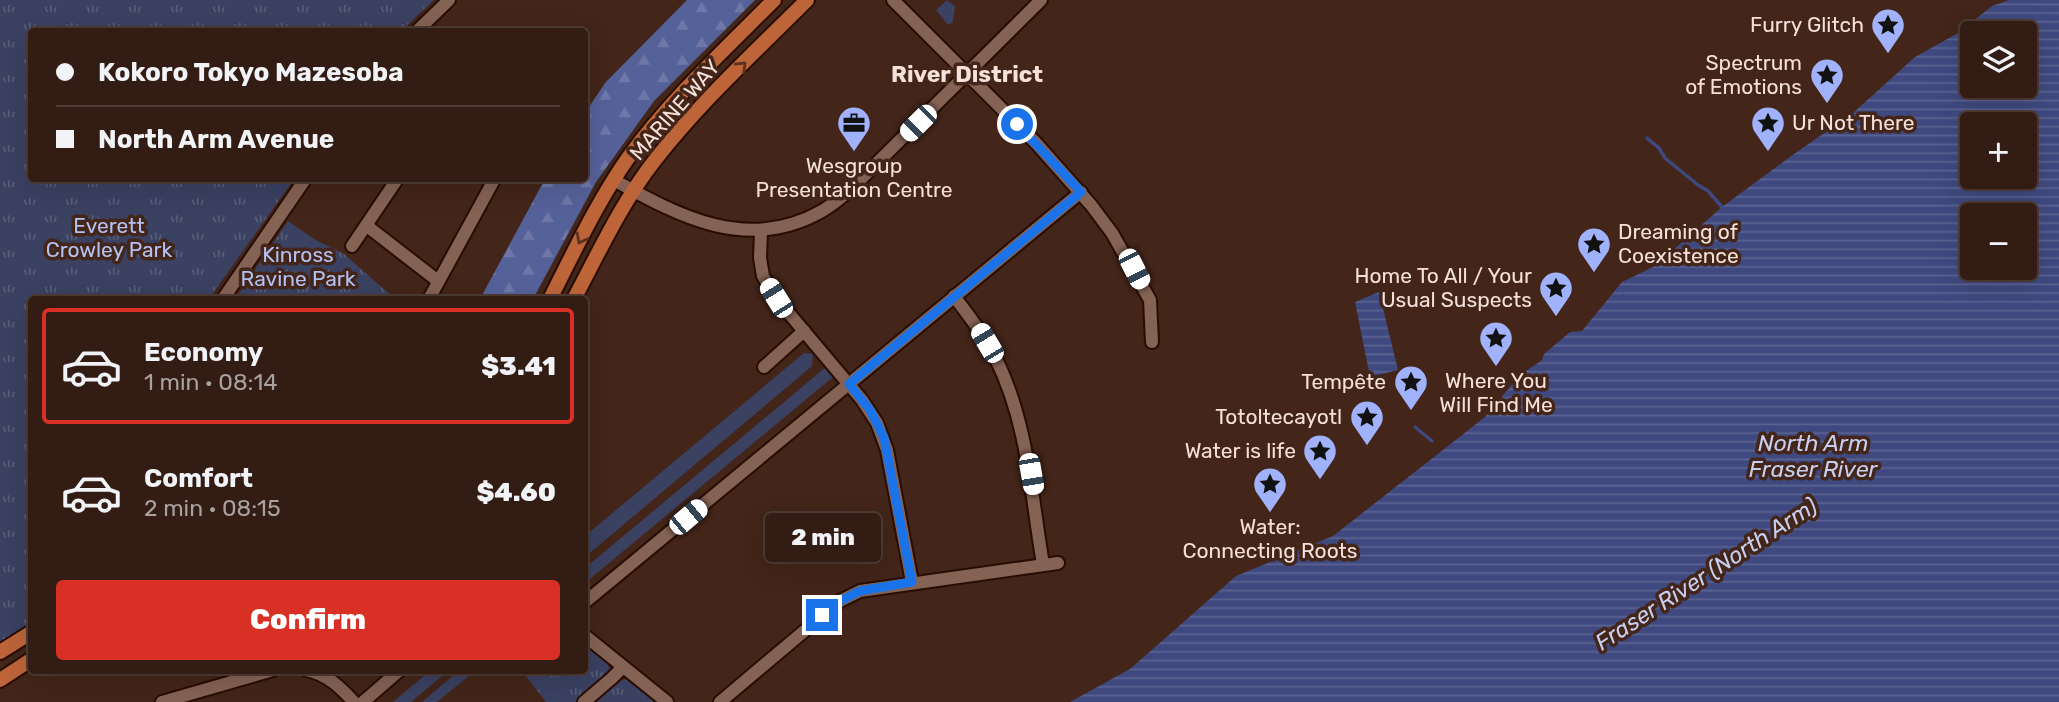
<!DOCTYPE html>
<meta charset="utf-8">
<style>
:root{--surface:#321c13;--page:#3a251c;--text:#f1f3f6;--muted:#a8a1a0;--line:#4d3a33;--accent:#d93025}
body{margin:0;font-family:Rubik,sans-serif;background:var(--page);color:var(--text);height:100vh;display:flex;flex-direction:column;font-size:26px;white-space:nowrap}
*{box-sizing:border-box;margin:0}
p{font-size:23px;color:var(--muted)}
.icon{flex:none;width:38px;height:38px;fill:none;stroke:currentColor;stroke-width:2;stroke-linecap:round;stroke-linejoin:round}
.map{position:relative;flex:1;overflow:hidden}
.drawer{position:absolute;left:28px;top:296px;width:560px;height:378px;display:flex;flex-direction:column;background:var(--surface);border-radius:7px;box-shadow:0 7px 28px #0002,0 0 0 2px var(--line)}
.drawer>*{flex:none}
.guide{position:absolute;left:28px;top:28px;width:560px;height:154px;border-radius:7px;box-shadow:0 7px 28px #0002,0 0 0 2px var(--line);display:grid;align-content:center;height:154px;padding:0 28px;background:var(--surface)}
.buttons{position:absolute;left:1960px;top:21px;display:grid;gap:14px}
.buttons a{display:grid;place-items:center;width:77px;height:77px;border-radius:7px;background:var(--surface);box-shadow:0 7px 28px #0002,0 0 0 2px var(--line);font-size:35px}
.end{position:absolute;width:32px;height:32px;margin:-16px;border:9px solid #1a73e8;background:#fff;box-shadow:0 0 0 4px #fff}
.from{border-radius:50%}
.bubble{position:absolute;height:49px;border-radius:7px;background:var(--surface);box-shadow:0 7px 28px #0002,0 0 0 2px var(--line);font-size:23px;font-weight:800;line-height:49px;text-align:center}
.car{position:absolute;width:21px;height:42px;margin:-21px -10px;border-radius:9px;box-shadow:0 0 5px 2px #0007;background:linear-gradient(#fff 24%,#345 0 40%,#fff 0 76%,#345 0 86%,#fff 0)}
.guide b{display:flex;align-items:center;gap:24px;height:66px;font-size:26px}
.guide b+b{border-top:2px solid var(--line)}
.guide i{width:18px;height:18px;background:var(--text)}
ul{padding:12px 0 0;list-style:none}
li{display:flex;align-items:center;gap:21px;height:116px;margin:0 14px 10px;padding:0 14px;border:4px solid transparent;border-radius:7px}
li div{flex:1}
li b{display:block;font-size:26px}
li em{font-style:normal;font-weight:800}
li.selected{border-color:var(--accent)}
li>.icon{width:63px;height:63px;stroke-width:1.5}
.button{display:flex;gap:14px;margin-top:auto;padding:14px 28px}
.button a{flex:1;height:80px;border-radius:7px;background:var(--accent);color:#fff;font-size:28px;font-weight:800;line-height:80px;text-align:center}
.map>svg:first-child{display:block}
.green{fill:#3a4161}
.forest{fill:url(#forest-firs)}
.park{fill:url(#park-tufts)}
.water{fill:url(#water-rules);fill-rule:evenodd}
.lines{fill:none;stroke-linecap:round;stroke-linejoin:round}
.stream{stroke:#3f497f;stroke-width:3.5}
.minor-casing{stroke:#280d03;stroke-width:16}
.major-casing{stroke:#280d03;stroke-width:18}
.minor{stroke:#846254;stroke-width:12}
.major{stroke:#bd6438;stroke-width:14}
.oneway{stroke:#5b321f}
.route{stroke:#1a73e8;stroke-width:9}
.labels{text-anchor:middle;stroke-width:7;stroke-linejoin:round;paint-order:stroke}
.poi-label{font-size:21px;fill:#f5e1d9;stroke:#432519;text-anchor:end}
.street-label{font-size:21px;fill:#f5e1d9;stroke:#432519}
.park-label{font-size:21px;fill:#b4c1f3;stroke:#432519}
.neighbourhood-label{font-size:23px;font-weight:bold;fill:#f5e1d9;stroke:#432519}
.water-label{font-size:23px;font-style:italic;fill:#c7cff1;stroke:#432519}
</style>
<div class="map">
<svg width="2059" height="702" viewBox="0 0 2059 702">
<defs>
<pattern id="forest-firs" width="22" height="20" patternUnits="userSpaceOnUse" patternTransform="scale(1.75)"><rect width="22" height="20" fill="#556199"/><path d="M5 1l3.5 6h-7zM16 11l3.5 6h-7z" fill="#6e77a7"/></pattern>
<pattern id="park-tufts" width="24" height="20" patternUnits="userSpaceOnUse" patternTransform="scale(1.75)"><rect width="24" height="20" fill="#3a4161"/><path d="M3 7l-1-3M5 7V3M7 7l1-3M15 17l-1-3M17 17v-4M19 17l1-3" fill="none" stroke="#575c77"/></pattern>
<pattern id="water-rules" width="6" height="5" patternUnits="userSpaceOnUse" patternTransform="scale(1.75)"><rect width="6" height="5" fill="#3f497f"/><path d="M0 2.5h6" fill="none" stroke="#5b6391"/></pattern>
</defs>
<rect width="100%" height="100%" fill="#432519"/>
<!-- green -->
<g class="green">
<polygon points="947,0 955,6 953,22 948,25 936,10"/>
<polygon points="804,353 813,354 812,366 585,557 585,536"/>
<polygon points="826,367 833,377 585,583 585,568"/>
<polygon points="431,670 449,670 411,702 393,702"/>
<polygon points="460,670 476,670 437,702 422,702"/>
</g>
<!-- forest -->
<polygon class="forest" points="687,0 755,0 654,101 596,182 533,299 480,299 545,179 584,178 585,113 605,83"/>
<!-- park -->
<g class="park">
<polygon points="0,0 434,0 401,31 32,32 32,178 294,179 209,299 32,299 31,623 0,642"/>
<polygon points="288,221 314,239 344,254 395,299 235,299"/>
<polygon points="585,645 607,663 610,670 607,677 577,702 546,702 521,670 584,670"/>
<polygon points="625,679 656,702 593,702 618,682"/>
</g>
<!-- water -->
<g class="water">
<path d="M2009,0h50v702h-989l60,-33 106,-93 97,-40 152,-119 34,-41 23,-16 2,-6 26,-22 12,-1 40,-49 33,-16 67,-59 72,-53 59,-41 62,-56 43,-24 34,-27zM1972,33h53v53h-53zM1972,124h53v53h-53zM1972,215h53v53h-53z"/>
<polygon points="1379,292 1398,370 1370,377 1355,302"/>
</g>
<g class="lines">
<!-- stream -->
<g class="stream">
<polyline points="1647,138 1659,148 1665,158 1698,185 1708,191 1722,207"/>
<polyline points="1415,427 1432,441"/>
</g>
<!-- minor casing -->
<g class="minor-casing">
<g id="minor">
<polyline points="893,0 1036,143 1091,205 1112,233 1150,300 1152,342"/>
<polyline points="416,32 449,0"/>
<path d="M614,180c66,37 134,73 208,31 17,-10 31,-24 45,-38l174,-173"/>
<polyline points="367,226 438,281"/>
<polyline points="761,231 760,258 763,276 776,298 862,400 877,423 887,450 912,582"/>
<polyline points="352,246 398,178"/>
<path d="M954,296c15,20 31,40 42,63 32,64 35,136 47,205"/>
<polyline points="223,299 306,178"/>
<polyline points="429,299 495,178"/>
<polyline points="764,367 804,331"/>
<polyline points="584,603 1081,192"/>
<polyline points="584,635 667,702"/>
<path d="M306,670c21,4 34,17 48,32"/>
<polyline points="162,702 273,670"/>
<polyline points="363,702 400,670"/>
<polyline points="584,702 612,678 623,667"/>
<polyline points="720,702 840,601 860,591 1058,563"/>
</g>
</g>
<!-- major casing -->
<g class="major-casing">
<g id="major">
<path d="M550,299c24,-47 47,-97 78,-141 42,-58 95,-107 146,-158"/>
<path d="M574,299c25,-47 48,-97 81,-139 45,-58 100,-108 152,-160"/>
<polyline points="0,652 32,632"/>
<polyline points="0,680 32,659"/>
</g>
</g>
<!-- minor -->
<use href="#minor" class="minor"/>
<!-- major -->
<use href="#major" class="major"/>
</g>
<!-- one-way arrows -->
<defs><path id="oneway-chevron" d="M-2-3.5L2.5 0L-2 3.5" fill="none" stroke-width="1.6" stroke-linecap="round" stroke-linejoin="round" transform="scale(1.75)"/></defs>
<g class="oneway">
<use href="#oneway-chevron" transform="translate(742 66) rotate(-45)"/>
<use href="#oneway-chevron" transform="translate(581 239) rotate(118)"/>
</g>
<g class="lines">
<!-- route -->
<polyline class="route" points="822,615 840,601 860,591 912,582 884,438 870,410 849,384 1081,192 1017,124"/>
</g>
<!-- icons -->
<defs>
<g id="sight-pin" transform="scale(1.75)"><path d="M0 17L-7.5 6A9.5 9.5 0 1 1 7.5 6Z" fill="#a1b2fd" stroke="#432519"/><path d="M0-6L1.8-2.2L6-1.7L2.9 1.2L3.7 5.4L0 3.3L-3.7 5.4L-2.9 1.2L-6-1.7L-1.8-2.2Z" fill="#111"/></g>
<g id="office-pin" transform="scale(1.75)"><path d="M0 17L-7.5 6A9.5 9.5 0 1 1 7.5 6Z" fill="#a1b2fd" stroke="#432519"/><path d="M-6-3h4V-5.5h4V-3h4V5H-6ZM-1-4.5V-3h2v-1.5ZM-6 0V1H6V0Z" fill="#111"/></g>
</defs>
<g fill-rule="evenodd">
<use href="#sight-pin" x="1888" y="25"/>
<use href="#sight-pin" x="1827" y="75"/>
<use href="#office-pin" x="854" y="123"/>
<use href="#sight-pin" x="1768" y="123"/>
<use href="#sight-pin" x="1594" y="244"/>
<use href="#sight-pin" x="1556" y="288"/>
<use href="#sight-pin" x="1496" y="338"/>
<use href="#sight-pin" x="1411" y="382"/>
<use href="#sight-pin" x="1367" y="417"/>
<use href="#sight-pin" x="1320" y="451"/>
<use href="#sight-pin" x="1270" y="484"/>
</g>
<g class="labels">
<!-- poi labels -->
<g class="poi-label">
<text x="1864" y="32">Furry Glitch</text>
<text x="1802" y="70">Spectrum<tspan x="1802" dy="24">of Emotions</tspan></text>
<text x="1792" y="130" text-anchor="start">Ur Not There</text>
<text x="854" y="173" text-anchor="middle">Wesgroup<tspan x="854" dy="24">Presentation Centre</tspan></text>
<text x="1618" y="239" text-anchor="start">Dreaming of<tspan x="1618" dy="24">Coexistence</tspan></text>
<text x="1532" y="283">Home To All / Your<tspan x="1532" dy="24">Usual Suspects</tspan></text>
<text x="1496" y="388" text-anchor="middle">Where You<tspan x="1496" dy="24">Will Find Me</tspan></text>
<text x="1386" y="389">Tempête</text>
<text x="1342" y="424">Totoltecayotl</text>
<text x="1296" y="458">Water is life</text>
<text x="1270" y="534" text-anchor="middle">Water:<tspan x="1270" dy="24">Connecting Roots</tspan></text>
</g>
<!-- street labels -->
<g class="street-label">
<text transform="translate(675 110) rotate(-49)" y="7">MARINE WAY</text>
</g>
<!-- park labels -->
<g class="park-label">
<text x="109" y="233">Everett<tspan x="109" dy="24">Crowley Park</tspan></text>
<text x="298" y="262">Kinross<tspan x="298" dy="24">Ravine Park</tspan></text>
</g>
<!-- neighbourhood labels -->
<g class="neighbourhood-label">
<text x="967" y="82">River District</text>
</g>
<!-- water labels -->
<g class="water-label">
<text x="1813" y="451">North Arm<tspan x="1813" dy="26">Fraser River</tspan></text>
<text transform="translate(1706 574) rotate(-33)" y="8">Fraser River (North Arm)</text>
</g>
</g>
</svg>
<div class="buttons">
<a><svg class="icon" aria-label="layers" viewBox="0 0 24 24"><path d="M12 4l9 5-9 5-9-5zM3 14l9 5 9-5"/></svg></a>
<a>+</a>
<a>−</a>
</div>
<i class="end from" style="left:1017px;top:124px"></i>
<i class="end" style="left:822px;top:615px"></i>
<div class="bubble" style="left:765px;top:513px;width:116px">2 min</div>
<i class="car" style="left:918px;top:123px;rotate:225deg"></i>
<i class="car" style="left:1134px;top:269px;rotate:153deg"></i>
<i class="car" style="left:776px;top:298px;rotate:328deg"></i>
<i class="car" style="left:987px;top:343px;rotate:329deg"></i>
<i class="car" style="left:1031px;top:474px;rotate:170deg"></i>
<i class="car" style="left:688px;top:517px;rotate:50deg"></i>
<div class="guide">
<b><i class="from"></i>Kokoro Tokyo Mazesoba</b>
<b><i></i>North Arm Avenue</b>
</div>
<section class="drawer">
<ul>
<li class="selected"><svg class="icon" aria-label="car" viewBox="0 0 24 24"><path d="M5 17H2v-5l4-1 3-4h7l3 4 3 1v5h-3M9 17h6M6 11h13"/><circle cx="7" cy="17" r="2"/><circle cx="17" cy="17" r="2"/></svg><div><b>Economy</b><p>1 min · 08:14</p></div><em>$3.41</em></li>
<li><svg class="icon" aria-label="car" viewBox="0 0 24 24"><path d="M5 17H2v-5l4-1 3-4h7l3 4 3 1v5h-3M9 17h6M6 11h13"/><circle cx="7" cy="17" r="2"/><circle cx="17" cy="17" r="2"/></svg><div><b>Comfort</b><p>2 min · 08:15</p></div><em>$4.60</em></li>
</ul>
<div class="button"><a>Confirm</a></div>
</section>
</div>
